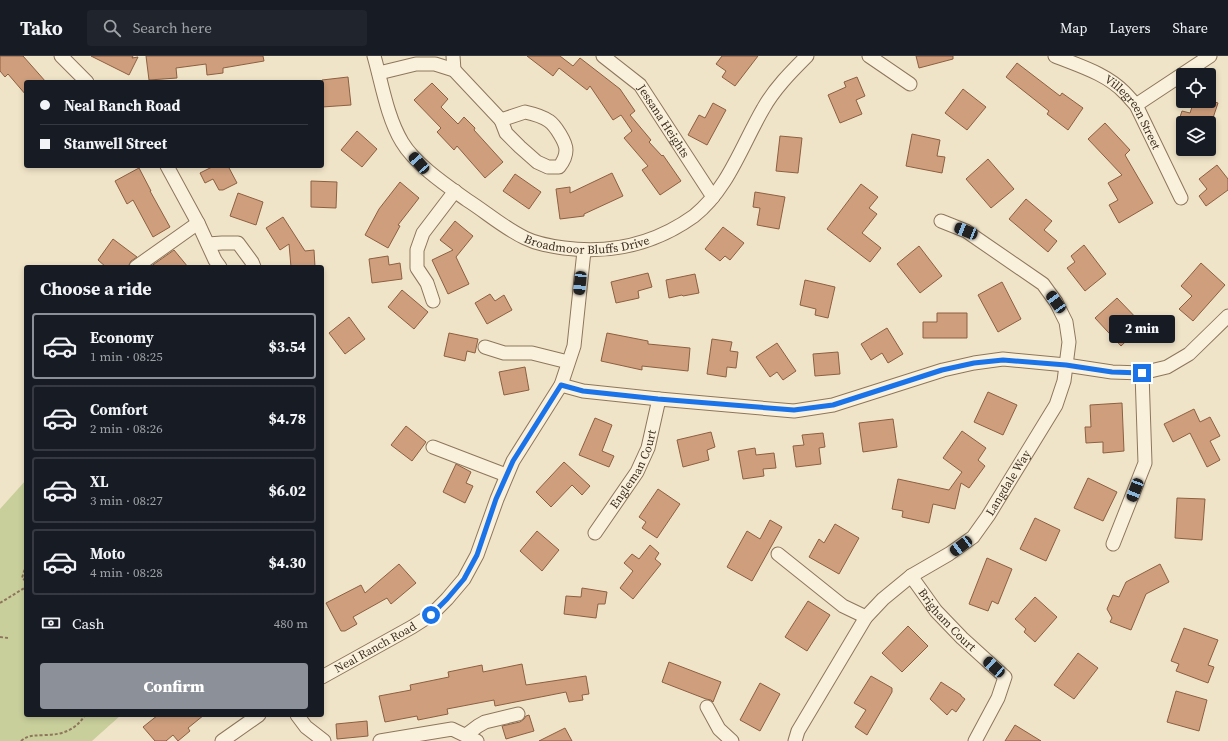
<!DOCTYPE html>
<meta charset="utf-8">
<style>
:root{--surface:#171b24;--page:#20242c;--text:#f1f3f6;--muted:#9ea1a6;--line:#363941;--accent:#8c9099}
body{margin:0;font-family:"Source Serif 4",serif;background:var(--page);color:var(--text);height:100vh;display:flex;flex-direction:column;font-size:15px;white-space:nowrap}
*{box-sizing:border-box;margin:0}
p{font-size:13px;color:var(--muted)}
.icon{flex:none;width:22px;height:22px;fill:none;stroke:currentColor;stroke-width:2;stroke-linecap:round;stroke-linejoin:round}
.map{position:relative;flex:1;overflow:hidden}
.panel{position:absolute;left:24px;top:209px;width:300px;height:452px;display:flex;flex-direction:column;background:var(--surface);border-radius:4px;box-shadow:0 2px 6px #0003}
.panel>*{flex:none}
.guide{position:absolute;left:24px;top:24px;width:300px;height:88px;border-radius:4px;box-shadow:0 2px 6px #0003;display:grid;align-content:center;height:88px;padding:0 16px;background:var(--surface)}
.tools{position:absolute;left:1176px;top:12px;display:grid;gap:8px}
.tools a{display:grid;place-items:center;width:40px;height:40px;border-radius:4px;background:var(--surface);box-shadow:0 2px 6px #0003;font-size:20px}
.end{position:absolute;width:18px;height:18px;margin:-9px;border:5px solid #1a73e8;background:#fff;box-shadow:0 0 0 2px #fff}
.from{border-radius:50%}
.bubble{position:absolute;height:28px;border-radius:4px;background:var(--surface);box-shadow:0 2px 6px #0003;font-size:13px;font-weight:800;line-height:28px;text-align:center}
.car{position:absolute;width:12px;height:24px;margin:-12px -6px;border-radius:5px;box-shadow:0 0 3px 1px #0007;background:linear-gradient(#222 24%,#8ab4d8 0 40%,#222 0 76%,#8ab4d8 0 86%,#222 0)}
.guide b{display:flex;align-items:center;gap:14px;height:38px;font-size:15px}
.guide b+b{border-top:1px solid var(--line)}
.guide i{width:10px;height:10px;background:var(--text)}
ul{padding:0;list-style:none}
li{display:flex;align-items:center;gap:12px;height:66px;margin:0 8px 6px;padding:0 8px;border:2px solid var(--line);border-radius:4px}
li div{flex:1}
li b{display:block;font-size:15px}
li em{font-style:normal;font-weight:800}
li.current{border-color:var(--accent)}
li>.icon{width:36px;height:36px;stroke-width:1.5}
h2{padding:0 16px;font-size:18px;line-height:48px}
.pay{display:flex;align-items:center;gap:10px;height:44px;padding:0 16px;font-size:15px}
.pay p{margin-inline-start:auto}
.primary-button{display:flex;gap:8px;margin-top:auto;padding:8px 16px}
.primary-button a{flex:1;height:46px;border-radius:4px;background:var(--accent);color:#fff;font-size:16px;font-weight:800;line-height:46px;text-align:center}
header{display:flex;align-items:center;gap:24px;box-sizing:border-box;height:56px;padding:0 20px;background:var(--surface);border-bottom:1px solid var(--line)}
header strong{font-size:19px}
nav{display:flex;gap:22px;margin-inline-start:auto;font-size:14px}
.search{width:280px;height:36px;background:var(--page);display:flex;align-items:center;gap:10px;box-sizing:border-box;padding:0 14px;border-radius:4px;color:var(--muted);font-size:15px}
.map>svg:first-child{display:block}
.green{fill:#c9cf9b}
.building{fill:#cf9f7d;stroke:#8d5f41}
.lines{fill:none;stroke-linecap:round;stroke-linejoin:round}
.minor-casing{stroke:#8d765c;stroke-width:15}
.path{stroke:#8d765c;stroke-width:2;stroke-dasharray:3 2;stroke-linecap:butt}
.minor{stroke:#faf1dc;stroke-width:13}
.route{stroke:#1a73e8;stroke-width:5}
.labels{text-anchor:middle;stroke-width:3;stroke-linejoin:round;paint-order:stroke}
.street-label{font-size:12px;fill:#3d2e20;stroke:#f7eed8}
</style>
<header>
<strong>Tako</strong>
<div class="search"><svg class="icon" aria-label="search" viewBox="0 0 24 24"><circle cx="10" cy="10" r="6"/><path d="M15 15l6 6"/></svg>Search here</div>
<nav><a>Map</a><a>Layers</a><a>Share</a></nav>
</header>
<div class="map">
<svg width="1228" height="685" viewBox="0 0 1228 685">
<rect width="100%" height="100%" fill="#f0e4c8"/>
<!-- green -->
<polygon class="green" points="26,424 26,659 121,659 92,685 0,685 0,453"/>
<!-- building -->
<g class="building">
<polygon points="0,0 23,0 46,26 26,26 26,39 8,18 5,21 0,15"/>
<polygon points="91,0 133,0 132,2 138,1 129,19"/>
<polygon points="146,0 263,0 264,5 223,12 223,17 207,19 206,8 176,12 177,22 149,24"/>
<polygon points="527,0 560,0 573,10 580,2 620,33 635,55 630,59 651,84 649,86 662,100 663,99 681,125 660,139 642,114 648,110 624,82 632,75 621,59 613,64 590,30 587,34 559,12 553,20"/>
<polygon points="722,0 758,0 735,30 722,21 726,15 716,8"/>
<polygon points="916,0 953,0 953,3 919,12"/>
<polygon points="1017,7 1060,40 1062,37 1083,52 1068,74 1047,58 1049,55 1006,21"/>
<polygon points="348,21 351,49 322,51 322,24"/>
<polygon points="857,21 865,40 856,44 862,58 840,67 828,39 846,31 844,26"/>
<polygon points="432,27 448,43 441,51 458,68 464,61 475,72 474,74 503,106 485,122 457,90 454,94 437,76 441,72 414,44"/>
<polygon points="963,33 986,51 967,74 945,57"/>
<polygon points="1194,45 1212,45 1218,47 1212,65 1214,65 1213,67 1178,67 1182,55 1190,57"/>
<polygon points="713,47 726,54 707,89 688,79 699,59 705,62"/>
<polygon points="1105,67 1130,94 1125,99 1153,147 1119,167 1109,149 1118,144 1108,127 1122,119 1088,83"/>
<polygon points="357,75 377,93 362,111 341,94"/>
<polygon points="912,78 940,84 937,100 945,101 942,117 906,110"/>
<polygon points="780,80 802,82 798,117 776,115"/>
<polygon points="988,103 1014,133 991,152 966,123"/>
<polygon points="1217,109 1228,123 1228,134 1206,150 1199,140 1207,133 1199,123"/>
<polygon points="214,110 228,110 237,127 223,134 219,134 213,123 205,127 200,117"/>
<polygon points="139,112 151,135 150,135 170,171 153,181 133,144 127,148 115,125"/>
<polygon points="612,117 623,140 584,158 584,160 560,163 556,133 570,131 570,137"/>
<polygon points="515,118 541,136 529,153 503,135"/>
<polygon points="311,125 337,126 336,152 311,151"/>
<polygon points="400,126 419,142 398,169 400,170 388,192 365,179 379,153"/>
<polygon points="861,128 878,141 869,152 877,158 862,177 881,192 870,206 827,173"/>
<polygon points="755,136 785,141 779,173 757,169 760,152 753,151"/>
<polygon points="238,137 263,146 256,169 230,160"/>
<polygon points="1026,143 1052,165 1044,174 1057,185 1048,196 1009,163"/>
<polygon points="283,161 305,195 314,194 315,211 291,211 289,188 280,194 266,172"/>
<polygon points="455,165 473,180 456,201 469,228 448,238 432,204 453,194 440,184"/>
<polygon points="723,171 744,187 730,204 725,200 720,205 705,193"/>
<polygon points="113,183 137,201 131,205 128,211 106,211 98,204"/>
<polygon points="1084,189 1106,218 1085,235 1067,212 1075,206 1071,200"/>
<polygon points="919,190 942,220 920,237 897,208"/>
<polygon points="174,194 188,211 150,211 157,206"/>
<polygon points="388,200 389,209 400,207 402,223 372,227 369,203"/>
<polygon points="1201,207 1225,229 1193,265 1179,253 1192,240 1181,230"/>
<polygon points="648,217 652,231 638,235 639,242 616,247 611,226"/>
<polygon points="695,218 699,237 683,240 682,239 669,242 666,224"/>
<polygon points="805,224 835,231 828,262 815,259 816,253 800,249"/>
<polygon points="1002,226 1021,263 998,276 978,239"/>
<polygon points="402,234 428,256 414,273 388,251"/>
<polygon points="490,238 495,245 504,239 512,254 487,268 475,247"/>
<polygon points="1117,242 1143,269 1121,290 1095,262"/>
<polygon points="937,257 967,257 967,282 923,282 923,266 937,266"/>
<polygon points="349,261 365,283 345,298 329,277"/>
<polygon points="887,272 903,298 888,307 882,297 871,304 861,288"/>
<polygon points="449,277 478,283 475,297 467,295 465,305 444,300"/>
<polygon points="607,277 648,285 648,288 690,292 688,315 642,310 642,314 601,305"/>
<polygon points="712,283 732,286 730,295 738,296 736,312 727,311 726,321 707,318"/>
<polygon points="777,287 796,315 783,324 777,316 770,321 756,301"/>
<polygon points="838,296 840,318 815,320 813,298"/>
<polygon points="525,311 529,334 504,339 499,316"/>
<polygon points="988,336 1017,349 1003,379 974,366"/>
<polygon points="1122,347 1124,395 1103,397 1103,386 1086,387 1085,371 1091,371 1090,349"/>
<polygon points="1194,353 1200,366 1210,361 1220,380 1210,385 1220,404 1207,411 1190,377 1173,386 1164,368"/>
<polygon points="595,362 612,369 602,395 614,400 609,411 579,399"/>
<polygon points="893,363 897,391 863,396 859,367"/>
<polygon points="406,370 426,386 412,405 391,389"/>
<polygon points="962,375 986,392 978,404 985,410 969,432 961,427 955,453 933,448 929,467 902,461 903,455 892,453 898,423 949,434 962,416 943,402"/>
<polygon points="711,376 715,391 707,394 709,404 683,411 677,384"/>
<polygon points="823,377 825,391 819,392 821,408 796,411 793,390 804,389 802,379"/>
<polygon points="755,392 756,399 774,397 776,412 763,413 764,420 743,423 738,395"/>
<polygon points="564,406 590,430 582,439 572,429 551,451 536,436"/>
<polygon points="456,408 471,416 466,427 473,430 465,447 443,436"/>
<polygon points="1088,422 1117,436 1103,465 1074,452"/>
<polygon points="658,433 680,448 657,482 642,472 646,466 639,461"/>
<polygon points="1177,442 1205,443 1202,484 1175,482"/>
<polygon points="1035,462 1060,474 1046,505 1020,493"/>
<polygon points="770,464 782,471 752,525 727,511 747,475 760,483"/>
<polygon points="835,468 859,482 839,518 809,501 819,483 824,487"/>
<polygon points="537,475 559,494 542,515 520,495"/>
<polygon points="650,489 659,497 655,503 661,508 633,543 620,532 633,515 624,507 632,498 639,503"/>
<polygon points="987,502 1012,513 998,548 992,545 988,555 969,548"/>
<polygon points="399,508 416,527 391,548 387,542 353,561 357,568 345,575 341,575 326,547 361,529 365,537"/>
<polygon points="1160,508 1169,526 1146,538 1131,574 1110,566 1112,562 1107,553 1113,539 1119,541 1126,526"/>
<polygon points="582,532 607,536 605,548 598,548 596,562 564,558 566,540 581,541"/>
<polygon points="1035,541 1057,561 1035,586 1024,576 1026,573 1015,563"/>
<polygon points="808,545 830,559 807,595 785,581"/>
<polygon points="908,570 928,590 902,616 882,597"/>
<polygon points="1184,572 1218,584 1208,609 1214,611 1208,627 1176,615 1179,608 1171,605"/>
<polygon points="1078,597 1098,612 1074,643 1054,629"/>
<polygon points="669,606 721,626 713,646 711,644 706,643 662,626"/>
<polygon points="522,608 526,629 586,620 589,638 582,639 583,644 569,646 566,636 495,650 494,644 447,653 448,658 418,664 417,660 385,666 379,640 411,634 410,629 449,621 448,616 482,609 483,616"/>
<polygon points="871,620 892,632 892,636 867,679 855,671 866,654 854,647"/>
<polygon points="941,626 961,639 961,640 965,643 956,656 952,653 947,659 930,643"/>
<polygon points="760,627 780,638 760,675 740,664"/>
<polygon points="1176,635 1207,644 1199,675 1167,666"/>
<polygon points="158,659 204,659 188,672 190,675 178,685 173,679 166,685 155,685 143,671"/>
<polygon points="529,659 534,675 506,683 502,670 520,666 524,663 526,660"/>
<polygon points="367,665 368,680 337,683 336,668"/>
<polygon points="1015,669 1041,685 1005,685"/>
<polygon points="565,672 572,685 539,685"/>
</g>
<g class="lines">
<!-- minor casing -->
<g class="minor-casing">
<g id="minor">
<polyline points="61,0 87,26"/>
<path id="s1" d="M374,0c8,28 13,61 28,86 13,22 44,43 65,58 19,12 37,28 58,38 12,6 25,8 39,10 47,6 91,-4 130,-32 34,-27 48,-71 69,-107 11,-20 28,-37 44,-53"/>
<polyline points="453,0 454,14"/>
<path id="s2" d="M603,0l37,29 73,112"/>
<polyline points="869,0 910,28"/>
<path id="s3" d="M1055,0c25,10 52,18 70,37 4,4 7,8 11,12l45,93"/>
<polyline points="379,17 416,8 435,8 454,14 501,64"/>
<polyline points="1136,49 1210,0"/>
<path d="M525,56c9,2 17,4 24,9 6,4 17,21 17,29 0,7 -3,12 -7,17h-11l-11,-5 -17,-15 -14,-14 -5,-13z"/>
<polyline points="167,110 198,167 215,204 220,211"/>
<polyline points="208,188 222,187 238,187 252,206 254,211"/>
<polyline points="136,211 198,167"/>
<polyline points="433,245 427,227 417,212 417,194 423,177 455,135"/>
<polyline points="485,291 504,297 532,297 568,306"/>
<polyline points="561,329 583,335 659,343 794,355 833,349 943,314 974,307 1003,303 1066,309 1112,316 1142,317 1167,311 1189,298 1228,260"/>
<polyline points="433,391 506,419"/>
<path id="s4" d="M595,477l42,-61 11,-24 11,-49"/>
<polyline points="1113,488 1145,407 1142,317"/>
<polyline points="778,498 843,550 866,561"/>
<path id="s5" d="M911,520l25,35 26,27 43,39 -7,21 -23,43"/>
<path id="s6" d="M322,621l90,-50 19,-12 16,-16 17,-20 13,-24 20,-56 16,-38 48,-76 13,-39 10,-95"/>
<polyline points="707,651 719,673 732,685"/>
<polyline points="297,659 306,671 324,685"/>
<polyline points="466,679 478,670 485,666 518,658"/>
<polyline points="222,685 259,659"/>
<polyline points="380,685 452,673 477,685"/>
<path id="s7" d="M795,685l3,-10 68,-114 17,-18 28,-23 38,-22 24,-17 15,-21 68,-111 8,-24 5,-39 -3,-20 -10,-20 -13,-18 -77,-53 -25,-10"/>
</g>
</g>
<!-- path -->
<g class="path">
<polyline points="26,509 22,522 26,525"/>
<polyline points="0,547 26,531"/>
<polyline points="0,581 8,582"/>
<path d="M21,685c8,-7 15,-5 24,-6 17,0 31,-5 40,-20"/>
</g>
<!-- minor -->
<use href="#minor" class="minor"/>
</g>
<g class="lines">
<!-- route -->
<polyline class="route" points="431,559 447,543 464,523 477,499 496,443 513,405 561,329 583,335 658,343 794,354 833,349 942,314 974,307 1003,304 1066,309 1112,316 1142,317"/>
</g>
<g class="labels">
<!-- street labels -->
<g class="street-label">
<text dy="4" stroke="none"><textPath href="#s3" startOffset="100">Villegreen Street</textPath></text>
<text dy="4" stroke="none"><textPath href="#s2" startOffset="90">Jessana Heights</textPath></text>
<text dy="4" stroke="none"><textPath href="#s1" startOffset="311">Broadmoor Bluffs Drive</textPath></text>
<text dy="4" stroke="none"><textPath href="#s4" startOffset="75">Engleman Court</textPath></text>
<text dy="4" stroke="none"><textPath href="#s7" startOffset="342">Langdale Way</textPath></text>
<text dy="4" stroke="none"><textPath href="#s5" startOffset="57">Brigham Court</textPath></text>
<text dy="4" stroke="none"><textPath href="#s6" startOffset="61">Neal Ranch Road</textPath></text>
</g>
</g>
</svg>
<div class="tools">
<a><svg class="icon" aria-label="locate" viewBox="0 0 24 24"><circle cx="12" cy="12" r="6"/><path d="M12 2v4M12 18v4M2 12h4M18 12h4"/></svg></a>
<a><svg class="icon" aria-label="layers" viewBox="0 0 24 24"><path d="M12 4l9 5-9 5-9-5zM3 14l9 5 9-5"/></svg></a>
</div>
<i class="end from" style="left:431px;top:559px"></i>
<i class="end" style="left:1142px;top:317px"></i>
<div class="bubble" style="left:1109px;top:259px;width:66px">2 min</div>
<i class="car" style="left:419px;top:107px;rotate:319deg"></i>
<i class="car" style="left:966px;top:175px;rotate:292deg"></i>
<i class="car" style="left:580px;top:227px;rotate:186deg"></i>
<i class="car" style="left:1056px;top:246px;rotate:324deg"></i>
<i class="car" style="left:1135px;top:434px;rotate:201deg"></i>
<i class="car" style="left:961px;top:490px;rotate:233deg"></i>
<i class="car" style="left:994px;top:611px;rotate:312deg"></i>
<div class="guide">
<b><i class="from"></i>Neal Ranch Road</b>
<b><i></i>Stanwell Street</b>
</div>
<section class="panel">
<h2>Choose a ride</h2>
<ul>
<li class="current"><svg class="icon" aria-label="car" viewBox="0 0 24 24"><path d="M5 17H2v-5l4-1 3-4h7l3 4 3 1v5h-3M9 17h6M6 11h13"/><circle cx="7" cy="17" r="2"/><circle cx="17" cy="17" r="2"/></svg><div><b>Economy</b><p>1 min · 08:25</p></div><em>$3.54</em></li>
<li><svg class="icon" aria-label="car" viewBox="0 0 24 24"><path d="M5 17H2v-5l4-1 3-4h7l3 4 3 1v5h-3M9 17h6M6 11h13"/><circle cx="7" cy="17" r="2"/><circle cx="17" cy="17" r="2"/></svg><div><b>Comfort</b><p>2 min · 08:26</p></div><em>$4.78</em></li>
<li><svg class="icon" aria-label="car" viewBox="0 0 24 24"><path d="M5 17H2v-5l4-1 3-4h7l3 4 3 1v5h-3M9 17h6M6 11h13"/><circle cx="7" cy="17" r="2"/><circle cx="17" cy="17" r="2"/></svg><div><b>XL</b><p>3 min · 08:27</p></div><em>$6.02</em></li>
<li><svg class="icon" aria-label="car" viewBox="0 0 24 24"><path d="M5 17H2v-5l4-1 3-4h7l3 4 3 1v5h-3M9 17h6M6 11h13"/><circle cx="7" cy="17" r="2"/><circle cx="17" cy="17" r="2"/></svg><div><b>Moto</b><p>4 min · 08:28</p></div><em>$4.30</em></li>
</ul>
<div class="pay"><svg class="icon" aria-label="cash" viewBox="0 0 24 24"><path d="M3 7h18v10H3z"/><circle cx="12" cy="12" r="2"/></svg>Cash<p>480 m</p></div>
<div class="primary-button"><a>Confirm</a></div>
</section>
</div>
